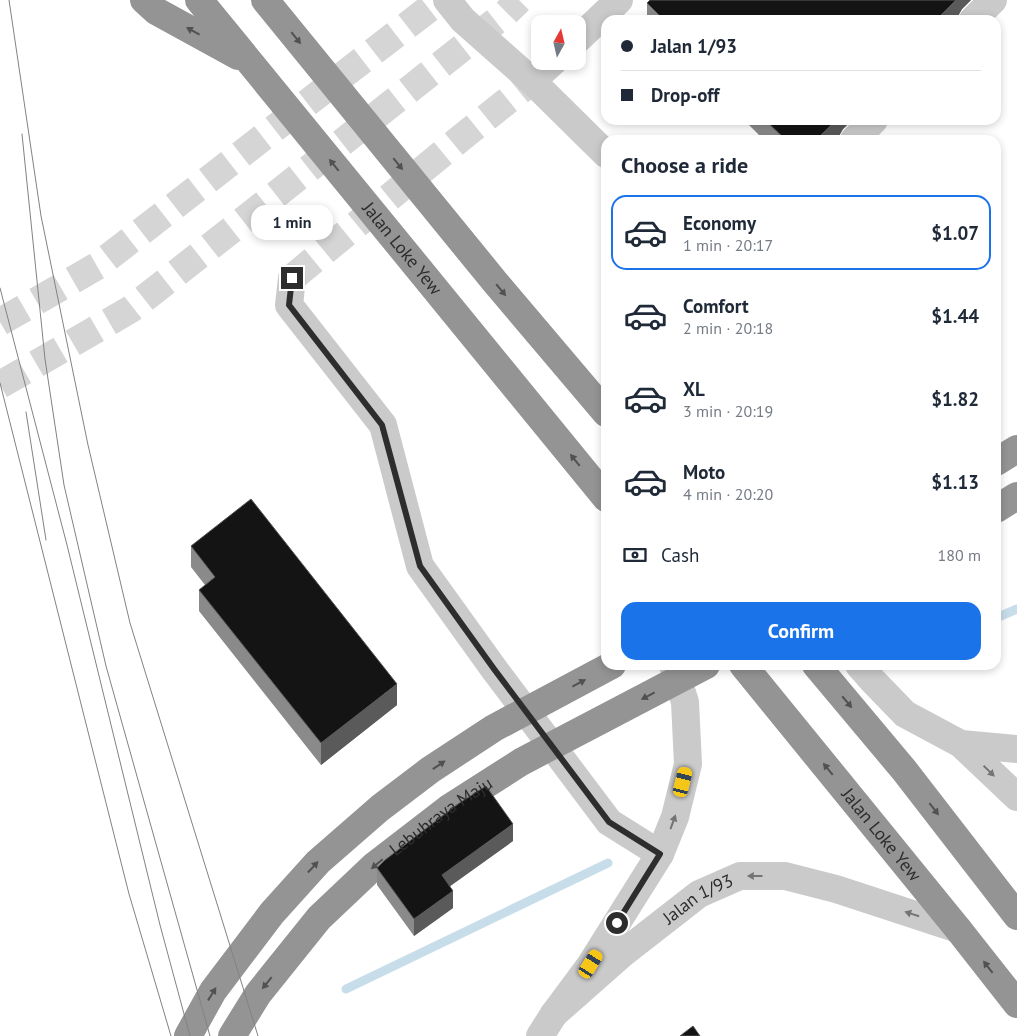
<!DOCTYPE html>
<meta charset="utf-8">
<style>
:root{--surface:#fff;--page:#f2f2f3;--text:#1f2937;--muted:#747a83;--line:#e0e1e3;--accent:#1a73e8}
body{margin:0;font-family:"PT Sans",sans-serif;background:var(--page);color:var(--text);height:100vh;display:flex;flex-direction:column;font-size:19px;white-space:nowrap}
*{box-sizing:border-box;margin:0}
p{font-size:16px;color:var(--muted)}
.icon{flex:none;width:28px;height:28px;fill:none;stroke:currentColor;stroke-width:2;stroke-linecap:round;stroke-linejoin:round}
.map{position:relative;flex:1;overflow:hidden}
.side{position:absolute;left:601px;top:135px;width:400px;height:535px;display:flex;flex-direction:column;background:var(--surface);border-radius:15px;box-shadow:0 2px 8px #0003}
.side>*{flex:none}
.banner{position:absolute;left:601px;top:15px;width:400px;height:110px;border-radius:15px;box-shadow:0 2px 8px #0003;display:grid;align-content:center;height:110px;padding:0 20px;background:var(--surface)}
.needle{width:32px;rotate:8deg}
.tools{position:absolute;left:531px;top:15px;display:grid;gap:10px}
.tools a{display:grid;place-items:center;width:55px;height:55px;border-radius:10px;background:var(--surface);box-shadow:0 2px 8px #0003;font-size:25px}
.end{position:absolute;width:22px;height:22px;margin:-11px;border:6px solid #2d2d2d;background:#fff;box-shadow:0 0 0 2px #fff}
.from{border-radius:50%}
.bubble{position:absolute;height:35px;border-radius:15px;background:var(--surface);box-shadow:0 2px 8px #0003;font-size:16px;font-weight:600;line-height:35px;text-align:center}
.car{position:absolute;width:15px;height:30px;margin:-15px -8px;border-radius:6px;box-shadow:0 0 4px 1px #0007;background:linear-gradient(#f5c518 24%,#345 0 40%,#f5c518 0 76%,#345 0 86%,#f5c518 0)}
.banner b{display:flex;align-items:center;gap:18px;height:48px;font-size:19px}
.banner b+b{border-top:1px solid var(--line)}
.banner i{width:12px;height:12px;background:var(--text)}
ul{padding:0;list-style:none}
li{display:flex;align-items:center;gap:15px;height:75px;margin:0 10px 8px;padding:0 10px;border:2px solid transparent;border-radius:15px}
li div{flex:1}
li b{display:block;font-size:19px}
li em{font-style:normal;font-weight:600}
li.active{border-color:var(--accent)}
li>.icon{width:45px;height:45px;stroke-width:1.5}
h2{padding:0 20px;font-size:22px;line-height:60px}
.pay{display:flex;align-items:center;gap:12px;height:55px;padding:0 20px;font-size:19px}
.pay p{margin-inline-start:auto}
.primary-button{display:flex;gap:10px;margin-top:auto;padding:10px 20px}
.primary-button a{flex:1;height:58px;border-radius:15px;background:var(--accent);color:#fff;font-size:20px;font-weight:600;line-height:58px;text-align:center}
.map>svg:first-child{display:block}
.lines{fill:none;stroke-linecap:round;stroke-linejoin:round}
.stream{stroke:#c7deea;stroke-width:9}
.minor-tunnel{stroke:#d5d5d5;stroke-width:28;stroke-dasharray:28 14;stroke-linecap:butt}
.highway-tunnel{stroke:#d5d5d5;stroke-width:28;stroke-dasharray:28 14;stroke-linecap:butt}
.minor{stroke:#cacaca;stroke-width:28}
.highway{stroke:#949494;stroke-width:28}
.tram{stroke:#828282;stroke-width:1}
.wall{fill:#8a8a8a}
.shaded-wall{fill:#5a5a5a}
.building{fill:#141414;stroke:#5a5a5a}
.oneway{fill:#515151}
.oneway2{fill:#747474}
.route{stroke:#2d2d2d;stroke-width:6}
.labels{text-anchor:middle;stroke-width:5;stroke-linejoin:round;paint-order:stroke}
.street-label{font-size:18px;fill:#2d2d2d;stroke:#fff}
</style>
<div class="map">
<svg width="1017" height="1036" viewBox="0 0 1017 1036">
<rect width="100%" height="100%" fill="#fff"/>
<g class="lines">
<!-- stream -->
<g class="stream">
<polyline points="996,618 1017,609"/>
<polyline points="346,989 608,863"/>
</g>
<!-- minor-tunnel -->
<polyline class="minor-tunnel" points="292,278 461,138 532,81"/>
<!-- highway-tunnel -->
<g class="highway-tunnel">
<polyline points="0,322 97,266 440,0"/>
<polyline points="0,385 131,309 505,14 519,0"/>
</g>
<!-- minor -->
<g class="minor">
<polyline points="447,0 463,20 532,81 606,154"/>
<polyline points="973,20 993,0"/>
<polyline points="578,39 619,0"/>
<polyline points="532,81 554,61"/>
<polyline points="854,140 874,120"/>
<polyline points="292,278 289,305 383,425 420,566 494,669 609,822 660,854"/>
<polyline points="859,665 873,681 905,714 961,744 1017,749"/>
<polyline points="961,744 1017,797"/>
<path id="s1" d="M554,1014l68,-60 77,-60 41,-18h45l51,13 122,40"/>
<polyline points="540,1036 554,1014 591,964 660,854 675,817 688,764 685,702 673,665"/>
</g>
<!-- highway -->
<g class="highway">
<polyline points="144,0 156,11 238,56"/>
<path id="s2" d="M199,0l407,498"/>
<polyline points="265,0 495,282 606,413"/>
<polyline points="996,462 1017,449"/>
<polyline points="996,509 1017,496"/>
<path id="s3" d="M743,665l215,264 59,75"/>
<polyline points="816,665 904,770 1017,916"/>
<polyline points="188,1036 213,991 272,913 318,862 380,808 430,770 494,728 612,665"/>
<path id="s4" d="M232,1036l26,-42 61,-76 56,-53 74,-57 72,-46 185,-97"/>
</g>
<!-- tram -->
<g class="tram">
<polyline points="9,0 41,216 88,445 130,623 258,1036"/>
<polyline points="22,134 45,359 64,485 106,666 210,1036"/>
<polyline points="0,288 67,545 160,925 190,1036"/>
<polyline points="0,383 129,894 171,1036"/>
<polyline points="26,412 46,540"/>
</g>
</g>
<!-- wall -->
<g class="wall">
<polygon points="650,0 971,0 962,9 958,16 958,19 957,20 647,20 647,3"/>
<polygon points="744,120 852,120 843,129 839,136 839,138 837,140 764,140"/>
<polygon points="191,546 397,705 321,765 199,611 199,590 205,585 191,567"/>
<polygon points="513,841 450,886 453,908 414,936 377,885 377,868"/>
</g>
<!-- shaded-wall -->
<g class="shaded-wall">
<polygon points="956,0 971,0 962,9 958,16 958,19 957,20 936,20"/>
<polygon points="836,120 852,120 843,129 839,136 839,138 837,140 816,140"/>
<polygon points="397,684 397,705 321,765 321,743"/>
<polygon points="513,824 513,841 442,892 442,875"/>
<polygon points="453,891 453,908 414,936 414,919"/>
</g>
<!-- building -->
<g class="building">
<polygon points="650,0 956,0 936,20 664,20 647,3"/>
<polygon points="765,120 836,120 816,140 786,140"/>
<polygon points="251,499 397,684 321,743 199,590 215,577 191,546"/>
<polygon points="486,786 513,824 442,875 453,891 414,919 377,868 385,860 458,804"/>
<polygon points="693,1026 700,1036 680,1036"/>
</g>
<!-- one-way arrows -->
<defs><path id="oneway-solid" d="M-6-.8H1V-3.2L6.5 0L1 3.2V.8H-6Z" transform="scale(1.25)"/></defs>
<g class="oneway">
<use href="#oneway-solid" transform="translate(193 31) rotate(-151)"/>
<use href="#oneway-solid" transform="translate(296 38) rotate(51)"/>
<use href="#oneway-solid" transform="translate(398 164) rotate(51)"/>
<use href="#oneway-solid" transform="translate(334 165) rotate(-129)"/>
<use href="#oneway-solid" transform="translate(501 290) rotate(50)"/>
<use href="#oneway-solid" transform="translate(575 460) rotate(-129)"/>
<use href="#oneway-solid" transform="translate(579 683) rotate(-28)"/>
<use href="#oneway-solid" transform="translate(648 696) rotate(152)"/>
<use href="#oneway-solid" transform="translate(847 702) rotate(50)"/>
<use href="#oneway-solid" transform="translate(439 765) rotate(-34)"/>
<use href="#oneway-solid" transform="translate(828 769) rotate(-129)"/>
<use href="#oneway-solid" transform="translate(934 809) rotate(52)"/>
<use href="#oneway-solid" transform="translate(377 864) rotate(140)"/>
<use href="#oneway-solid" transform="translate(313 867) rotate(-47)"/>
<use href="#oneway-solid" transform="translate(988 967) rotate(-128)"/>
<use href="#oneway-solid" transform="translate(267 983) rotate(129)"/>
<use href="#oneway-solid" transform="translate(212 994) rotate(-58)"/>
</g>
<g class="oneway2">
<use href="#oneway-solid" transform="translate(989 771) rotate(44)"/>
<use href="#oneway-solid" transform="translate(673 822) rotate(-70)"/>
<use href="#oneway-solid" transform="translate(755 876) rotate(180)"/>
<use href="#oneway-solid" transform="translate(912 914) rotate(-162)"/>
</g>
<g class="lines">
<!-- route -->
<polyline class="route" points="292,278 289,305 382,425 420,566 494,669 609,822 660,854 617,923"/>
</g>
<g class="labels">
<!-- street labels -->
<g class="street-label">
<text dy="6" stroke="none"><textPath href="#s2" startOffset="321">Jalan Loke Yew</textPath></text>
<text dy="6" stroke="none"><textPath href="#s4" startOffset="306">Lebuhraya Maju</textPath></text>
<text dy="6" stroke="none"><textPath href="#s3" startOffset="219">Jalan Loke Yew</textPath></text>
<text dy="6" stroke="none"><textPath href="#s1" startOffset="185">Jalan 1/93</textPath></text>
</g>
</g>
</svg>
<div class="tools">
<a><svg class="needle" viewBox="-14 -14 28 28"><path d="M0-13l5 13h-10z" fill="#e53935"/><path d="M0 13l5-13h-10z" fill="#747a83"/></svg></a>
</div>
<i class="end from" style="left:617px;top:923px"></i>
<i class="end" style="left:292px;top:278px"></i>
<div class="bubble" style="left:251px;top:205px;width:82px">1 min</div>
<i class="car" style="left:683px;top:782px;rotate:14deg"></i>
<i class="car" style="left:591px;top:964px;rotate:32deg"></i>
<div class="banner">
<b><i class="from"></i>Jalan 1/93</b>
<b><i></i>Drop-off</b>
</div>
<section class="side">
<h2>Choose a ride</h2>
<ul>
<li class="active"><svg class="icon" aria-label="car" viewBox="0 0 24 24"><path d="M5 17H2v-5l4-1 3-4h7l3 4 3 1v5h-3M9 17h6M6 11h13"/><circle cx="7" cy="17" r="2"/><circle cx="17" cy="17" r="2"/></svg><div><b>Economy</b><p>1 min · 20:17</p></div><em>$1.07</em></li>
<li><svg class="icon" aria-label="car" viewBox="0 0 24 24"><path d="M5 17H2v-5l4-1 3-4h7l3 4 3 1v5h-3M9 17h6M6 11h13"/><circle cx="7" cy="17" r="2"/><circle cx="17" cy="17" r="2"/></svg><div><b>Comfort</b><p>2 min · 20:18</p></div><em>$1.44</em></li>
<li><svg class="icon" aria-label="car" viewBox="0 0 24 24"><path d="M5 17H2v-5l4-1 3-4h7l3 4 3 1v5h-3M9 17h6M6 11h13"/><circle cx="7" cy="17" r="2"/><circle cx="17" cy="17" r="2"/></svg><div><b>XL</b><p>3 min · 20:19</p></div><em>$1.82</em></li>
<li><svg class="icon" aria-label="car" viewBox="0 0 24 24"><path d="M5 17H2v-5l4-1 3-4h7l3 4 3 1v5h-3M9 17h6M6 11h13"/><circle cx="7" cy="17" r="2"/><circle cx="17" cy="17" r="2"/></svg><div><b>Moto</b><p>4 min · 20:20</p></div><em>$1.13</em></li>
</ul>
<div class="pay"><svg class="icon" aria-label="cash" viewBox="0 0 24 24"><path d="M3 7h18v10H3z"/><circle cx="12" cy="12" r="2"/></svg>Cash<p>180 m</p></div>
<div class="primary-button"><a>Confirm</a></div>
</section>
</div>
